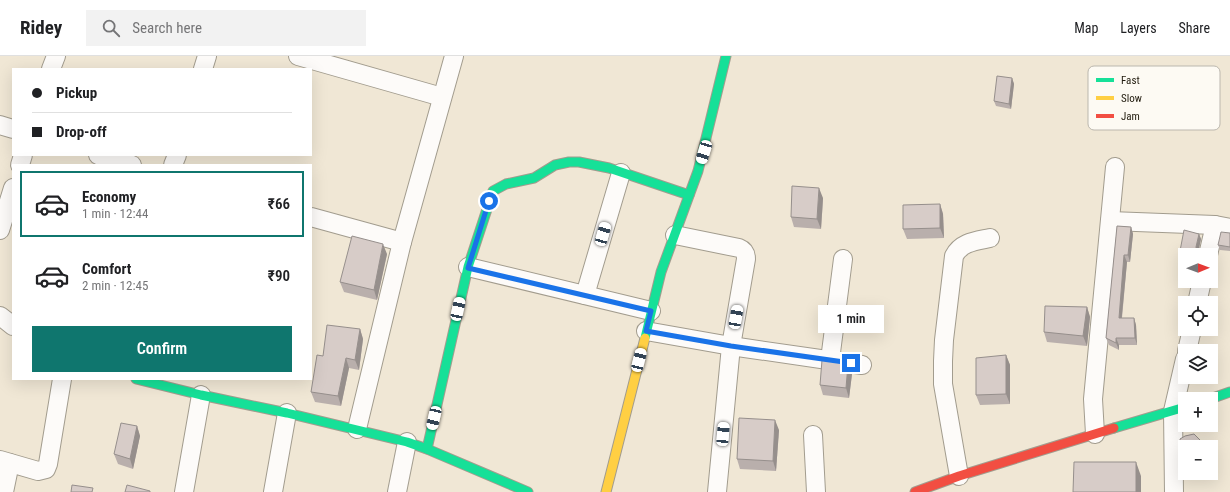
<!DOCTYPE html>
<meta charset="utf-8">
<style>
:root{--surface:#fff;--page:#f2f2f2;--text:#202124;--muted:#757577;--line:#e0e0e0;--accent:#0f766e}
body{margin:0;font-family:"Roboto Condensed",sans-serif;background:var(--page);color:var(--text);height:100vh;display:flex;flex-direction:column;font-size:15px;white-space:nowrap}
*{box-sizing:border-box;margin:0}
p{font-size:13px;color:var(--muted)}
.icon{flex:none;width:22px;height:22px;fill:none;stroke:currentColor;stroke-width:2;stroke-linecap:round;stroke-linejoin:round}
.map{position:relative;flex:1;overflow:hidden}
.sheet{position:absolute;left:12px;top:108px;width:300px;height:216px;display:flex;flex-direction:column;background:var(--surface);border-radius:0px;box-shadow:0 4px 16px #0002}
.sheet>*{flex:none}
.guide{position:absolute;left:12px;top:12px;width:300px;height:88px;border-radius:0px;box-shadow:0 4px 16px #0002;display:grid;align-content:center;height:88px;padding:0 20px;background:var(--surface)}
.needle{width:26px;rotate:89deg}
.buttons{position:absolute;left:1178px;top:192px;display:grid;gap:8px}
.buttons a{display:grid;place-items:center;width:40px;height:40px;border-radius:0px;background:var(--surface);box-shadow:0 4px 16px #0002;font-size:20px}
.end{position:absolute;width:18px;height:18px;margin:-9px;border:5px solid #1a73e8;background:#fff;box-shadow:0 0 0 2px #fff}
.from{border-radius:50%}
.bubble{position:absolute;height:28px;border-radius:0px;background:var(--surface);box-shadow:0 4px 16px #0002;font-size:13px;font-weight:600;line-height:28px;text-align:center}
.car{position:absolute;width:12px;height:24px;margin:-12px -6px;border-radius:5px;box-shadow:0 0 3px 1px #0007;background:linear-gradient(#fff 24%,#345 0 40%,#fff 0 76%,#345 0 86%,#fff 0)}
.guide b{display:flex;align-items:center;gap:14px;height:38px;font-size:15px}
.guide b+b{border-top:1px solid var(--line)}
.guide i{width:10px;height:10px;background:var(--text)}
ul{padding:7px 0 0;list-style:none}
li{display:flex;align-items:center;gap:12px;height:66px;margin:0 8px 6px;padding:0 12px;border:2px solid transparent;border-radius:0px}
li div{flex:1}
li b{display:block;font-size:15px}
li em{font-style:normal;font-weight:600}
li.active{border-color:var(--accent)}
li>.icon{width:36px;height:36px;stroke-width:1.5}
.button{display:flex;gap:8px;margin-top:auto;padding:8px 20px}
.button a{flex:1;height:46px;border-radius:0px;background:var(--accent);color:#fff;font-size:16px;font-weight:600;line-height:46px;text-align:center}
header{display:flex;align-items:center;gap:24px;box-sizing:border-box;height:56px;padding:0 20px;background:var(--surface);border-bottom:1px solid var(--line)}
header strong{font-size:19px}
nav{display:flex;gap:22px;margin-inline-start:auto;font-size:14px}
.search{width:280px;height:36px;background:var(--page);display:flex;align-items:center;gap:10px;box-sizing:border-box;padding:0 14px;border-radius:0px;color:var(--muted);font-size:15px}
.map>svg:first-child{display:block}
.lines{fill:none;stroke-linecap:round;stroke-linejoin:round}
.street-casing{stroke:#a29c8e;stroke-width:20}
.fast-casing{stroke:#a29c8e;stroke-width:11}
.slow-casing{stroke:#a29c8e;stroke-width:11}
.jam-casing{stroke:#a29c8e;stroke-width:11}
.street{stroke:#fdfbf9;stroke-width:18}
.fast{stroke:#16e098;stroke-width:9}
.slow{stroke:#ffcf43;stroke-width:9}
.jam{stroke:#f24e42;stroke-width:9}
.wall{fill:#b9afac}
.shaded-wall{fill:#968f8c}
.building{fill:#d7ccc8;stroke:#968f8c}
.route{stroke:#1a73e8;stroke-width:5}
.key{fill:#fdfaf3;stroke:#bbb7ae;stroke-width:1}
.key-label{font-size:11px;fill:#201a0d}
</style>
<header>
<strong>Ridey</strong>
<div class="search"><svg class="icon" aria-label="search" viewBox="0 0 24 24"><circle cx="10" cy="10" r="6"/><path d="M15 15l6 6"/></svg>Search here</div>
<nav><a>Map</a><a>Layers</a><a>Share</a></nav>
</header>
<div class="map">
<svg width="1230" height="436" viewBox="0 0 1230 436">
<rect width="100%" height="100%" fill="#f0e7d5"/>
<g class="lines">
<!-- street casing -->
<g class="street-casing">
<g id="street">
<polyline points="298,0 442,41"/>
<polyline points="51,13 56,0"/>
<polyline points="203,13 207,0"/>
<polyline points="0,69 13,73"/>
<polyline points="98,99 132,109"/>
<polyline points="20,109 23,99"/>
<polyline points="173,109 177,99"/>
<polyline points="311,161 402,186"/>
<polyline points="1110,165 1215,169 1230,172"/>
<polyline points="0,174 13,132"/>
<path d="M675,179l64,13c5,2 7,5 7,11l-15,87 -14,146"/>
<polyline points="1208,199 1215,169"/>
<polyline points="468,211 651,255"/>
<polyline points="585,239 621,117"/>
<polyline points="1197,247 1202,225"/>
<polyline points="0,260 13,270"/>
<polyline points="646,275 731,290 862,309"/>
<polyline points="1187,295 1192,273"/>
<polyline points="830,304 843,203"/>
<polyline points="357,373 402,186 454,0"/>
<polyline points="1095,378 1093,343 1115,111"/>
<polyline points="813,379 816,436"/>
<polyline points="0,404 38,415 46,413 48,408 62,323"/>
<path d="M959,420l-16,-92v-23l1,-21 10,-84c7,-14 22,-15 36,-18"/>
<polyline points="4,436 10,407"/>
<polyline points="184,436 201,339"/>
<polyline points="273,436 287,357"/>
<polyline points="397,436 407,386"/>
<polyline points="1174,436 1173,355 1185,303"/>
</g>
</g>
<!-- fast casing -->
<g class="fast-casing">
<g id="fast">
<polyline points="645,282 661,216 698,115 726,0"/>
<polyline points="136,323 201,339 287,357 407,386 427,393 528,436"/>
<polyline points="1210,343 1230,336"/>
<polyline points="1114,372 1185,351"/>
<polyline points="427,393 468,211 493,135 506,128 534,122 555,109 569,106 579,106 609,112 689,139"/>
</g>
</g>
<!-- slow casing -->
<g class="slow-casing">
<polyline id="slow" points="606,436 645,282"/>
</g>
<!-- jam casing -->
<g class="jam-casing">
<polyline id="jam" points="915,436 959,420 1114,372"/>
</g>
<!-- street -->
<use href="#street" class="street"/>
<!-- fast -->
<use href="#fast" class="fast"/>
<!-- slow -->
<use href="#slow" class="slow"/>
<!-- jam -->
<use href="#jam" class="jam"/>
</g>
<!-- wall -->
<g class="wall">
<polygon points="1012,22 1014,28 1011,53 996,50 994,45"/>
<polygon points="823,142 821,173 794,171 791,161"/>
<polygon points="940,148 943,158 944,182 907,183 903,173"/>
<polygon points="1117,170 1131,171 1133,178 1130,206 1127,206 1122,262 1134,262 1136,269 1137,289 1119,289 1119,294 1109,289 1106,282"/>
<polygon points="1230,177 1230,195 1220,194 1218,189"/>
<polygon points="1199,178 1201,183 1198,197 1198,199 1185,199 1185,201 1182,200 1180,195"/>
<polygon points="387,198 377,244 344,236 340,226"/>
<polygon points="1087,251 1090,261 1087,290 1047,286 1044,276"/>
<polygon points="360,273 363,283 359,314 349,312 341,350 315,346 311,336 323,300"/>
<polygon points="1006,299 1010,309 1010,348 980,349 976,339"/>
<polygon points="852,318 849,342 823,339 820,329"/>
<polygon points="137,370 140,380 133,413 118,408 114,398"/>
<polygon points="779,374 776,415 740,413 737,403"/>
<polygon points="1194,378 1201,385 1204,391 1185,391 1185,414 1181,404 1180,383 1185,380"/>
</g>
<!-- shaded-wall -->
<g class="shaded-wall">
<polygon points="1012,22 1014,28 1011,53 1009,48"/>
<polygon points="819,132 823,142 821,173 817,163"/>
<polygon points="940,148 943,158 944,182 940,172"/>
<polygon points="1131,171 1133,178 1130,206 1128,199"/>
<polygon points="1199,178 1201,183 1198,197 1198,199 1197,199 1196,191"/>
<polygon points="383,188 387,198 377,244 374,234"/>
<polygon points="1124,199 1127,206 1121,269 1119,262"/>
<polygon points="1087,251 1090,261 1087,290 1083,280"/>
<polygon points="1134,262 1136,269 1137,289 1135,282"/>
<polygon points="360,273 363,283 359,314 355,304"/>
<polygon points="1116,282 1119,289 1119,294 1116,287"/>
<polygon points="1006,299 1010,309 1010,348 1006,338"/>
<polygon points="346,302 349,312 341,350 338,340"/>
<polygon points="848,308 852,318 849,342 846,332"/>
<polygon points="775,364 779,374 776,415 773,405"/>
<polygon points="137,370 140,380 133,413 130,403"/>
<polygon points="1136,406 1141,420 1141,436 1136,436"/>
</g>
<!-- building -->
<g class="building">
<polygon points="997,20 1012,22 1009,48 994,45"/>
<polygon points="792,130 819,132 817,163 791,161"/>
<polygon points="940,148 940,172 903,173 903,149"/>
<polygon points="1117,170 1131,171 1128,199 1124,199 1119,262 1134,262 1135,282 1116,282 1116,287 1106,282"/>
<polygon points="1184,174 1199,178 1196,191 1197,198 1180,195"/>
<polygon points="1221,176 1230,177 1230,191 1218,189"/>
<polygon points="352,180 383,188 374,234 340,226"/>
<polygon points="1045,250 1087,251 1083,280 1044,276"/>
<polygon points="327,269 360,273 355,304 346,302 338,340 311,336 317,299 323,300"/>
<polygon points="1006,299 1006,338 976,339 976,302"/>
<polygon points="822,304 848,308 846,332 820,329"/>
<polygon points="739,362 775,364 773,405 737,403"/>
<polygon points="121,367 137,370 130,403 114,398"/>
<polygon points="1194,378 1201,385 1203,391 1185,391 1185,406 1183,406 1181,404 1180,383 1185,380"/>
<polygon points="1074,406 1136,406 1136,436 1073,436"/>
<polygon points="72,429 93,432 92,436 71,436"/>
<polygon points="127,429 150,435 150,436 125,436"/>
</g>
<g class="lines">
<!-- route -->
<polyline class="route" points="489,145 468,212 651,255 646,275 731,290 851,307"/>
</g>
<!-- legend -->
<rect x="1088" y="10" width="132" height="64" rx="6" class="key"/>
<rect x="1096" y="22" width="18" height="4" fill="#16e098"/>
<rect x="1096" y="40" width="18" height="4" fill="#ffcf43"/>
<rect x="1096" y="58" width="18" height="4" fill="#f24e42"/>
<g class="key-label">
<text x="1121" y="28">Fast</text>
<text x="1121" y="46">Slow</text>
<text x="1121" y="64">Jam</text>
</g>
</svg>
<div class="buttons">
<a><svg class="needle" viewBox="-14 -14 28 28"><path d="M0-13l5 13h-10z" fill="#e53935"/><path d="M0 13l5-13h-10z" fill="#757577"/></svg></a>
<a><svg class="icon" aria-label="locate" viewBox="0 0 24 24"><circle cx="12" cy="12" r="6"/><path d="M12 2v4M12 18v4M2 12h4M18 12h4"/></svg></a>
<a><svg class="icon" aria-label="layers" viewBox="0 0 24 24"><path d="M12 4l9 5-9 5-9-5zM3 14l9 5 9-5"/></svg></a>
<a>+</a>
<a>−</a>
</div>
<i class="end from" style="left:489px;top:145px"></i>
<i class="end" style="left:851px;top:307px"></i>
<div class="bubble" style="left:818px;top:249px;width:66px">1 min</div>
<i class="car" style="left:704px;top:96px;rotate:197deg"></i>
<i class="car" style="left:603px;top:178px;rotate:16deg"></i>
<i class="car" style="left:458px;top:253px;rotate:12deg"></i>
<i class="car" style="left:736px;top:261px;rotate:10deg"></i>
<i class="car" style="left:639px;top:304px;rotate:14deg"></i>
<i class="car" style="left:434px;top:362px;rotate:193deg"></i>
<i class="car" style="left:723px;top:378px;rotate:5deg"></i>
<div class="guide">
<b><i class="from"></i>Pickup</b>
<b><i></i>Drop-off</b>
</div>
<section class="sheet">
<ul>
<li class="active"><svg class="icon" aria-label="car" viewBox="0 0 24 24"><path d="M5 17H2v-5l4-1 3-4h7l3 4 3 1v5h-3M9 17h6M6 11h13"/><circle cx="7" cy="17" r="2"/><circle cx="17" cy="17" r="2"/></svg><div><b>Economy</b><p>1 min · 12:44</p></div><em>₹66</em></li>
<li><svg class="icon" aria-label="car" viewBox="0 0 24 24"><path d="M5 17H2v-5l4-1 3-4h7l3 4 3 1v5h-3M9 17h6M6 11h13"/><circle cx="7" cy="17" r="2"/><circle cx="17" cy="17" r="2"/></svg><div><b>Comfort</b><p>2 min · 12:45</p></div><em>₹90</em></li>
</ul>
<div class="button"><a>Confirm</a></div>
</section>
</div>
